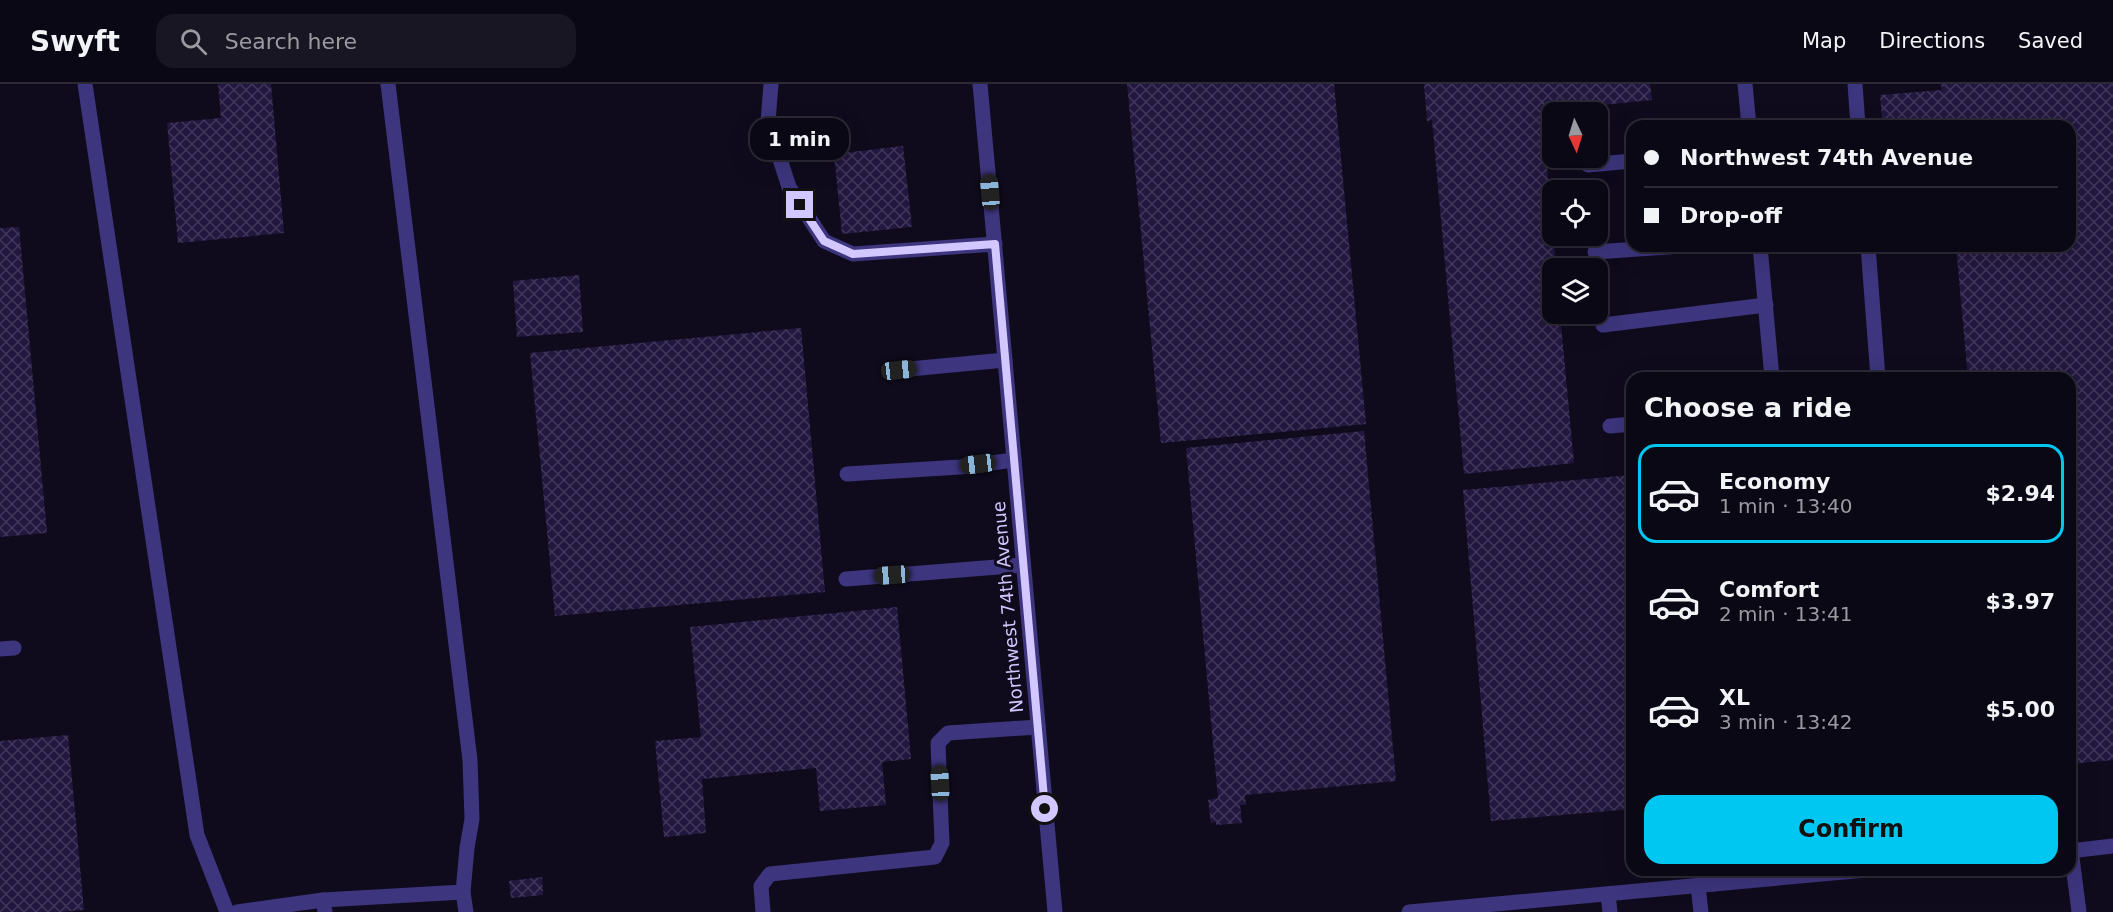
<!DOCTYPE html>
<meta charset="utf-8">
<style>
:root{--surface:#0b0816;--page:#191623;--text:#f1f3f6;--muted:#9a9aa1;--line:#2b2935;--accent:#00c7f2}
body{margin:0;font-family:"DejaVu Sans",sans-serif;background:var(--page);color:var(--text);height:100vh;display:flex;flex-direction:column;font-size:22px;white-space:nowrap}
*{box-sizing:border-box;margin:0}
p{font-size:20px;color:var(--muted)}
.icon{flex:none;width:33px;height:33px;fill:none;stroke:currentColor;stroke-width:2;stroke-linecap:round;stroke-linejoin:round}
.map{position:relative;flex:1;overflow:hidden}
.drawer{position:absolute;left:1626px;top:288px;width:450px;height:504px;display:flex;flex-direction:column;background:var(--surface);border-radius:18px;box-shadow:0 6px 24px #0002,0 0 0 2px var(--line)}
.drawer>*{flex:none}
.top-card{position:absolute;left:1626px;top:36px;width:450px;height:132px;border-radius:18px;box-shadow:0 6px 24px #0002,0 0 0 2px var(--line);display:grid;align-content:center;height:132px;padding:0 18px;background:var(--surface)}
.needle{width:39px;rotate:176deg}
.fabs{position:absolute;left:1542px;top:18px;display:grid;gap:12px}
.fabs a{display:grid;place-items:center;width:66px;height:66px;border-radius:12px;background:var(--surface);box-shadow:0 6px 24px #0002,0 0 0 2px var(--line);font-size:30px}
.end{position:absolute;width:27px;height:27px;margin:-14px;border:8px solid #d2c7ff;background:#111;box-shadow:0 0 0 3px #111}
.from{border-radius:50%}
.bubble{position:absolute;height:42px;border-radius:18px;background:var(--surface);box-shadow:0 6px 24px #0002,0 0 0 2px var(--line);font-size:20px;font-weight:600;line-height:42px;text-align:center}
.car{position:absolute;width:18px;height:36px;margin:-18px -9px;border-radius:8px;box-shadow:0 0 4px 2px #0007;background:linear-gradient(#222 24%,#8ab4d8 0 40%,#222 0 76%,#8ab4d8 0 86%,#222 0)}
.top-card b{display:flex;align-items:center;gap:21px;height:57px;font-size:22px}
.top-card b+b{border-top:2px solid var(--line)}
.top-card i{width:15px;height:15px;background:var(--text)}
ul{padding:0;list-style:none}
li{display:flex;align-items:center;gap:18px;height:99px;margin:0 12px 9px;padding:0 6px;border:3px solid transparent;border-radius:18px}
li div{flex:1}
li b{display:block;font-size:22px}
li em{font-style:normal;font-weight:600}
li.on{border-color:var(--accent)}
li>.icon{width:54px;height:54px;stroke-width:1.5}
h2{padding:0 18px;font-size:27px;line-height:72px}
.action{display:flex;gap:12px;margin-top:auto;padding:12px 18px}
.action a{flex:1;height:69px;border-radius:18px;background:var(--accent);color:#111;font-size:24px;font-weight:600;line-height:69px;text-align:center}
header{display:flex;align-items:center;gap:36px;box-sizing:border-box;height:84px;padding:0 30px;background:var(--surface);border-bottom:2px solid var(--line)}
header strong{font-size:28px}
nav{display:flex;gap:33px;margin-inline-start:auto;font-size:21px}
.search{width:420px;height:54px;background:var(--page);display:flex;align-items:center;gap:15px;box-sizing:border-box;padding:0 21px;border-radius:18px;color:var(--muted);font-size:22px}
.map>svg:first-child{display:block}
.building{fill:url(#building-cross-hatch)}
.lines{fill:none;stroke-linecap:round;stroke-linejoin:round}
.service{stroke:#3d357d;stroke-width:15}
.minor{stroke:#3d357d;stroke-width:15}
.tertiary{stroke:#3d357d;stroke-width:15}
.route{stroke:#d2c7ff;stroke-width:8}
.labels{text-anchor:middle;stroke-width:6;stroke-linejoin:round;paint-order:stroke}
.street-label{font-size:18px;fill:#d2c7ff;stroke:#0f0b1d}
</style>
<header>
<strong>Swyft</strong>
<div class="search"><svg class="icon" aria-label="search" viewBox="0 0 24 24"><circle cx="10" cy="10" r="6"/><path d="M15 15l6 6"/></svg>Search here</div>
<nav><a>Map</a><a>Directions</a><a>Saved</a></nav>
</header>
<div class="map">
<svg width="2113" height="828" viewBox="0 0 2113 828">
<defs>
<pattern id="building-cross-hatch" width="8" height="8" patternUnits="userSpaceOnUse" patternTransform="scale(1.5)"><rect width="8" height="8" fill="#22173e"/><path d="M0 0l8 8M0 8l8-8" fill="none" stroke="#41375b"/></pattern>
</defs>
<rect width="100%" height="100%" fill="#0f0b1d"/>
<!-- building -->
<g class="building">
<polygon points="218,0 271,0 284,149 178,159 167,39 221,34"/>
<polygon points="1127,0 1334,0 1366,340 1161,359"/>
<polygon points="1424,0 1650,0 1652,16 1542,27 1556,184 1552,184 1552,230 1560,230 1574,379 1464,390 1432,36 1427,37"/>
<polygon points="1941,0 2113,0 2113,676 2070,680 2070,294 1968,294 1956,162 2070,162 2070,42 1883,42 1880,11 1942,6"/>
<polygon points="903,62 912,143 842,150 834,70"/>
<polygon points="19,143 47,449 0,453 0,144"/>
<polygon points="579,191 583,248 517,253 513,197"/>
<polygon points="801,244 825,508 555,532 530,269"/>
<polygon points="1364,347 1396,697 1245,711 1246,721 1240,721 1242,739 1216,741 1216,738 1211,739 1208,716 1218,714 1186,364"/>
<polygon points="1632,391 1632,725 1491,737 1463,406"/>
<polygon points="897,523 911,675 882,678 886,721 820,727 816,684 702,695 706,749 664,753 655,657 701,653 690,543"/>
<polygon points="68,651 84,826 61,828 0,828 0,657"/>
<polygon points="542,793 543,811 511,814 509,797"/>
</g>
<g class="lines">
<!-- service -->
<g class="service">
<polyline points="85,0 197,751 227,828"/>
<polyline points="771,0 768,38 789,103 824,157 853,170 995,160"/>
<polyline points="1855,0 1858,42"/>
<polyline points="1588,81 1632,77"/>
<polyline points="1868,162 1878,294"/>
<polyline points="1595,168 1682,162"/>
<polyline points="1603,241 1766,221"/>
<polyline points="899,286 1005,276"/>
<polyline points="1610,342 1632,340"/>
<polyline points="847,390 960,383 1014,376"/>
<polyline points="846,495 1023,481"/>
<polyline points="0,565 14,564"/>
<polyline points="2071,766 2079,828"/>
<polyline points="1713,786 1714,800"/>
<polyline points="1698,802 1701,828"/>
<polyline points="463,808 466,828"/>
<polyline points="1608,810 1610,828"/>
<polyline points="323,816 463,808 467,764 472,735 470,676 388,0"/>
<polyline points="237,828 323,816 325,828"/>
<polyline points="763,828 761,802 770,790 935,773 942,759 938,659 948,649 1038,643"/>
</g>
<!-- minor -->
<g class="minor">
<polyline points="980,0 1055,828"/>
<polyline points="1745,0 1749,42"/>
<polyline points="1760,162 1772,294"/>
</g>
<!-- tertiary -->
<g class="tertiary">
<polyline points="2070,767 2113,762"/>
<polyline points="1409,828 1866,786"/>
</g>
</g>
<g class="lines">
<!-- route -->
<polyline class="route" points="800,121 824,157 853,170 995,160 1045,725"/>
</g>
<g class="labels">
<!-- street labels -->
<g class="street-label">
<text transform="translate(1008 523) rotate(-95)" y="6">Northwest 74th Avenue</text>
</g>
</g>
</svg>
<div class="fabs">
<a><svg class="needle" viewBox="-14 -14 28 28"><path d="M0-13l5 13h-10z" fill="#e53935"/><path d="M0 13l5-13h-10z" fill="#9a9aa1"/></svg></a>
<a><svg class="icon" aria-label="locate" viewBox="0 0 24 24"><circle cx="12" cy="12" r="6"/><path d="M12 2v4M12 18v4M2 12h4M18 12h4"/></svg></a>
<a><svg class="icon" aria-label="layers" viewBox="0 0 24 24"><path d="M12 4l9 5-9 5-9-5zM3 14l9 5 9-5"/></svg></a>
</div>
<i class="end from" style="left:1045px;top:725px"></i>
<i class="end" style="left:800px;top:121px"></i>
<div class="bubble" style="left:750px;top:34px;width:99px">1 min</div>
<i class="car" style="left:990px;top:108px;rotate:355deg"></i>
<i class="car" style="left:899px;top:286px;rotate:84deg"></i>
<i class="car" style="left:978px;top:380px;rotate:263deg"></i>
<i class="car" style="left:892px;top:491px;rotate:266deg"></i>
<i class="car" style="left:940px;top:699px;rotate:357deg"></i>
<div class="top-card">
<b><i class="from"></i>Northwest 74th Avenue</b>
<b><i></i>Drop-off</b>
</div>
<section class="drawer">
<h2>Choose a ride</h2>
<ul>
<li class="on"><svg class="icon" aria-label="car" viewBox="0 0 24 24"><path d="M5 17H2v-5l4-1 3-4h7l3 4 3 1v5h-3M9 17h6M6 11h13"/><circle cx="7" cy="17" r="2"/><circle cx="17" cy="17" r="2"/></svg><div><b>Economy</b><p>1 min · 13:40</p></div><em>$2.94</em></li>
<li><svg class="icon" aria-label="car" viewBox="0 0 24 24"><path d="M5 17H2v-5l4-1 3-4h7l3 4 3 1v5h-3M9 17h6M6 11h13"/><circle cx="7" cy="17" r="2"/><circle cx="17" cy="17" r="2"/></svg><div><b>Comfort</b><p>2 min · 13:41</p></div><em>$3.97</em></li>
<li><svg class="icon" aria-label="car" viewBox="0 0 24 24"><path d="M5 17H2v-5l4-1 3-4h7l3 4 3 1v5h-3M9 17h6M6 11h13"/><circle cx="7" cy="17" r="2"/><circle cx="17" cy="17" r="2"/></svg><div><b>XL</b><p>3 min · 13:42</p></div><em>$5.00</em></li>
</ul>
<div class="action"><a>Confirm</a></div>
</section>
</div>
